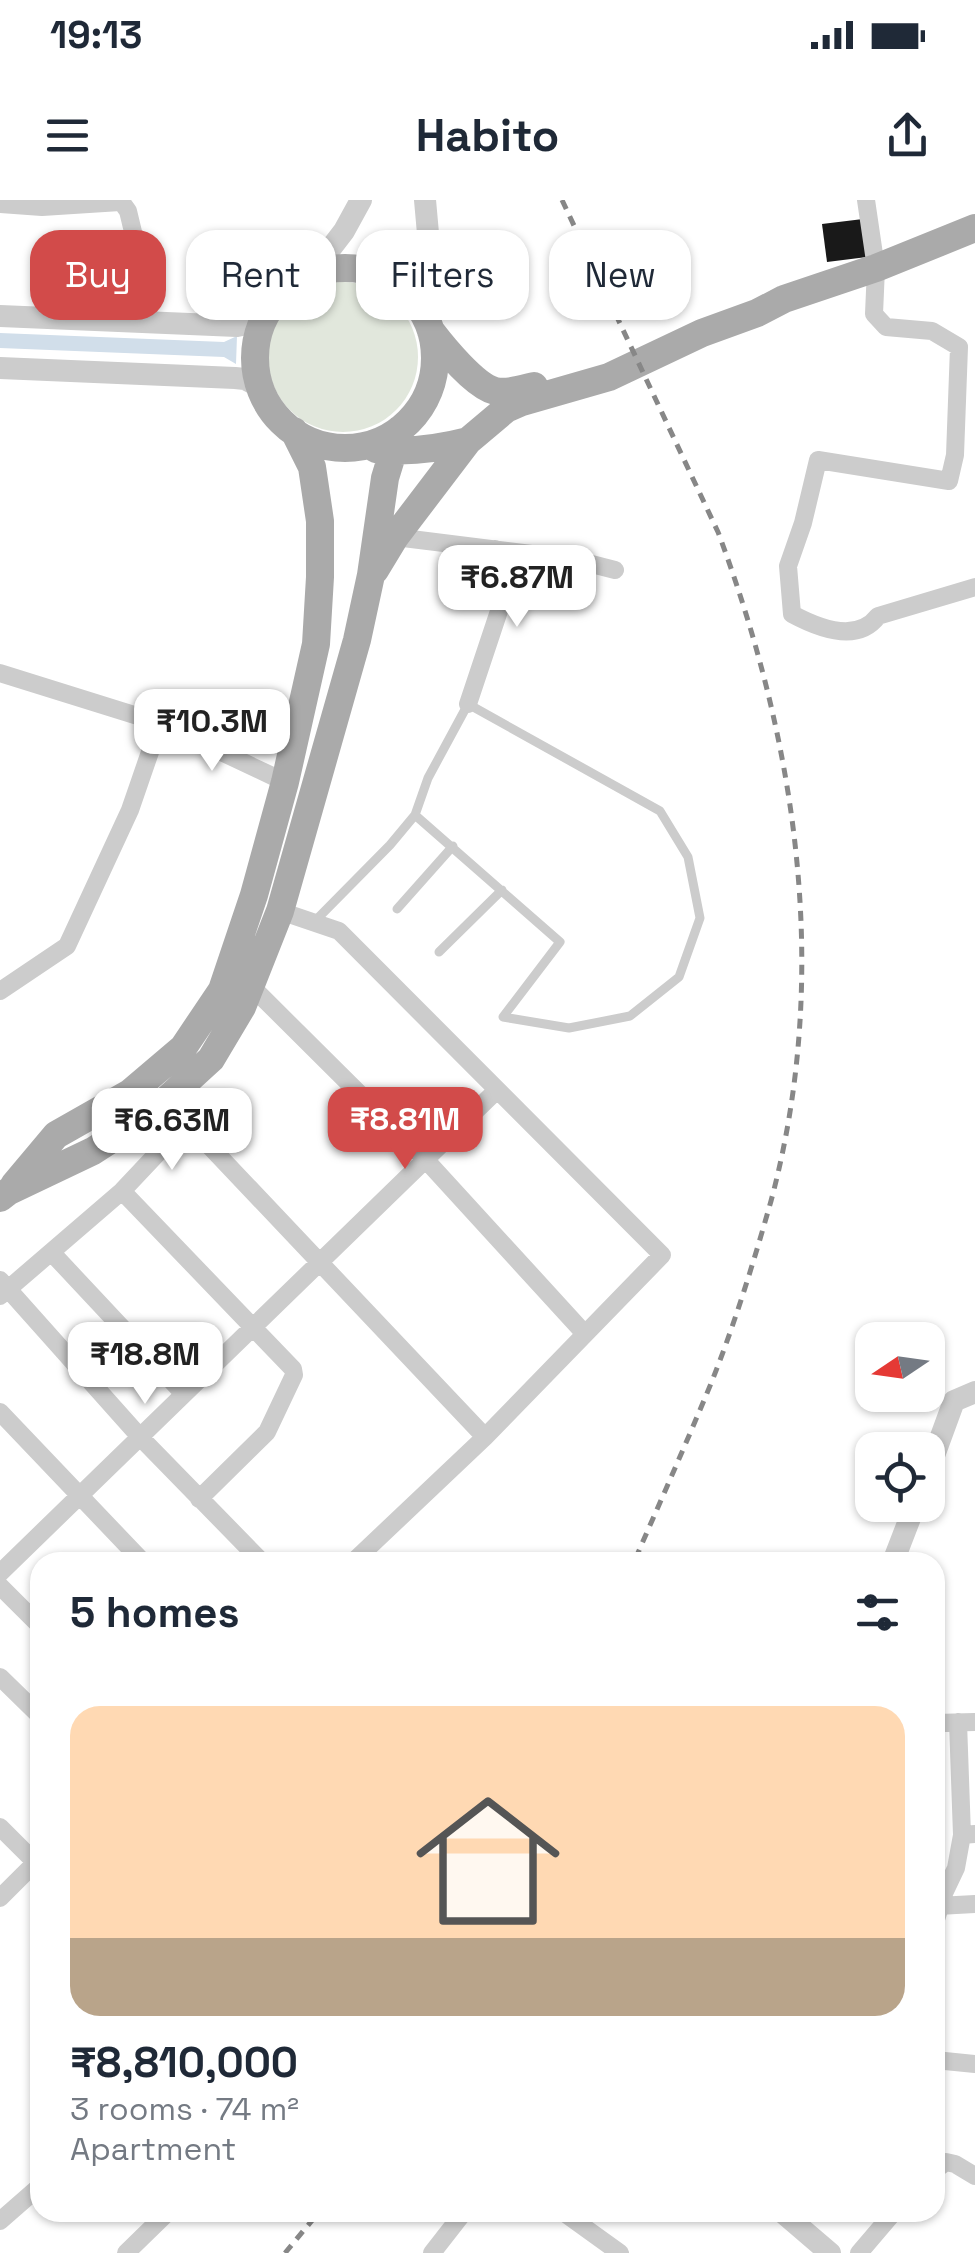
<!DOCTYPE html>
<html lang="en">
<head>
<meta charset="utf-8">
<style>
	body { margin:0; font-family:"Space Grotesk",sans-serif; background:#f2f2f3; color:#1f2937; height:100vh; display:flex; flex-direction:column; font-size:38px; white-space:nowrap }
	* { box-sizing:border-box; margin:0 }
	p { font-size:32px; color:#747a83 }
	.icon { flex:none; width:55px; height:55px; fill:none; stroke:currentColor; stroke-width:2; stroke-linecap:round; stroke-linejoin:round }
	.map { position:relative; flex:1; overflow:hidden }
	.sheet { position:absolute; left:30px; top:1352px; width:915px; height:670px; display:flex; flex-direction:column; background:#fff; border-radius:30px; box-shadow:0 2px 8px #0004 }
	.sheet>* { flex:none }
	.hud { position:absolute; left:30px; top:30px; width:915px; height:90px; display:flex; gap:20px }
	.needle { width:65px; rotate:257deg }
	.buttons { position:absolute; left:855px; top:1122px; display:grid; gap:20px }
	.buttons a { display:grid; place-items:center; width:90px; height:90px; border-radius:20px; background:#fff; box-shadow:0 2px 8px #0004; font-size:50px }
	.price { position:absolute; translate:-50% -85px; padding:0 22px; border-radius:20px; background:#fff; color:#222; font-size:32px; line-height:65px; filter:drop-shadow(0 2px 5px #0008) }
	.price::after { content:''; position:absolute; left:50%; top:60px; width:30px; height:22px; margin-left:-15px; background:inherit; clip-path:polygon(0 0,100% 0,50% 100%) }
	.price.active { background:#d24b4a; color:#fff }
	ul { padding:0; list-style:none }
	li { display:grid; align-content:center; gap:20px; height:530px; padding:0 40px }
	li+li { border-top:2px solid #e0e1e3 }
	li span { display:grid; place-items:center; height:310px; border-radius:30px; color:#555 }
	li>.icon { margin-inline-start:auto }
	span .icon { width:180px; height:180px; fill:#fffc; stroke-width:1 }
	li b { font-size:42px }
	h2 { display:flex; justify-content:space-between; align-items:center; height:120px; padding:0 40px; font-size:42px }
	.tag { padding:0 35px; border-radius:30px; background:#fff; box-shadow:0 2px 8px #0004; font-size:35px; line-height:90px }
	.tag.active { background:#d24b4a; color:#fff }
	.status { display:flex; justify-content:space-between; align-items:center; height:70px; padding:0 50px; background:#fff; direction:ltr }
	.status svg { height:28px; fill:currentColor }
	header { display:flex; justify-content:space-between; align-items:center; height:130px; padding:0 40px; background:#fff; font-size:45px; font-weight:600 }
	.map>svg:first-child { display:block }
	.green { fill:#e1e7dc }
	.water { fill:#d1deea }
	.building { fill:#191919 }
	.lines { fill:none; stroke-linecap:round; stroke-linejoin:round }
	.service { stroke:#ccc; stroke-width:9 }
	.minor { stroke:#ccc; stroke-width:18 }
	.tertiary { stroke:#ccc; stroke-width:22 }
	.primary { stroke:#aaa; stroke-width:28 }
	.rail { stroke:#878787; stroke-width:5; stroke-dasharray:10 8; stroke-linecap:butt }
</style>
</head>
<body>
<div class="status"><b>19:13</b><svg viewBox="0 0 49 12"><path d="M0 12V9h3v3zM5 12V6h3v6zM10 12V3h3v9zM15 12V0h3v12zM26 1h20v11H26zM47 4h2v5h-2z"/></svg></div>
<header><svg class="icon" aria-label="menu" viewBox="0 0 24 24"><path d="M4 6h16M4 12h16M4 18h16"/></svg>Habito<svg class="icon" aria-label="share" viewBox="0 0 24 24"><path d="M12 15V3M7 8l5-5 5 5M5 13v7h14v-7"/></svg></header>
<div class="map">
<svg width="975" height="2053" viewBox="0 0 975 2053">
	<rect width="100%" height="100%" fill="#fff"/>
	<path class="green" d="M268 157a75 75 0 1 1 150 0a75 75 0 1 1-150 0Z"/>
	<path class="water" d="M0 133 224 142 237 136 236 164 224 157 0 148Z"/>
	<path class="building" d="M863 19 867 57 827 62 822 24Z"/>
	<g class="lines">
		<path class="service" d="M397 709 453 646
			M314 722 390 645 415 615 428 578 468 504 660 611 688 657 700 718 679 777 630 816 569 828 503 817 560 742 415 615
			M439 752 502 690"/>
		<path class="minor" d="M120 0 128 11 134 36 130 121
			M866 0 876 68 874 114 886 127 932 131 959 147 955 255 949 281 818 260 803 323 788 366 792 414C818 428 857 444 878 416L975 387
			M0 4 42 7 120 2
			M395 337 572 359 615 370
			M0 473 160 523 130 610 67 746 0 791
			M468 504 501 405 495 349
			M160 523 285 582
			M280 711 339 731 662 1055 485 1237 353 1362
			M251 786 425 959 585 1134
			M166 900 485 1237
			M122 991 293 1169 294 1175 267 1232 199 1299
			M52 1053 184 1194
			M0 1080 140 1237 262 1362
			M0 1096 122 991 187 922
			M0 1212 143 1362
			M0 1373 497 890
			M0 1386 40 1426
			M0 1477 40 1516
			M958 1522 962 1635
			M935 1523 975 1522
			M0 1627 35 1662
			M975 1634 962 1635 956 1668 938 1706 975 1704
			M0 1698 40 1658
			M935 1860 975 1864
			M935 1970 946 1962 955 1964 975 1976
			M563 2012 620 2053
			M0 2021 40 1986
			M126 2053 168 2012
			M432 2053 464 2012
			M859 2053 894 2012"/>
		<path class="tertiary" d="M425 0 431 67 427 120
			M311 74 344 31 361 0
			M0 116 237 126 247 124 267 113
			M0 168 235 178 245 179 260 187
			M928 1272 954 1201 975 1192
			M893 1362 915 1305
			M935 1705 938 1706 935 1716
			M782 2012 830 2053"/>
		<path class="primary" d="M255 158a90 90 0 1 1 180 0a90 90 0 1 1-180 0Z
			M431 131C444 148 475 186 495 191 507 194 522 189 534 186
			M376 249C408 253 437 249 468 241
			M375 370 395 337 468 241 506 209 522 202 609 177 702 133 757 113 784 99 876 68 975 28
			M14 985 56 935 130 893 183 848 222 790 254 695 285 582 316 444 320 377V321L312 267 294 231
			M0 998 9 991 93 951 152 913 211 859 242 807 280 711 357 440 371 375 385 278 400 229"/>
		<path class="rail" d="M562 0 718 332C798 546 831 777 771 1001 754 1061 735 1123 712 1181 687 1242 660 1302 634 1362
			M285 2053 319 2012"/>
	</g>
</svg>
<div class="buttons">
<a><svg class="needle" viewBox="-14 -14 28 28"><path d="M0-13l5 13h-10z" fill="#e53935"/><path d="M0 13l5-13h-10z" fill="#747a83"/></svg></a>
<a><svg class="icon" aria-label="locate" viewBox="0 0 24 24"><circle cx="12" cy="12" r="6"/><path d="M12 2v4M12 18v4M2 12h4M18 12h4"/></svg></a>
</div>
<b class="price" style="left:517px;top:430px">₹6.87M</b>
<b class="price" style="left:212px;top:574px">₹10.3M</b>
<b class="price active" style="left:405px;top:972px">₹8.81M</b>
<b class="price" style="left:172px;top:973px">₹6.63M</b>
<b class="price" style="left:145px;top:1207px">₹18.8M</b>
<div class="hud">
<a class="tag active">Buy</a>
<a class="tag">Rent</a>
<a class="tag">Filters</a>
<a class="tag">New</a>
</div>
<section class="sheet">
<h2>5 homes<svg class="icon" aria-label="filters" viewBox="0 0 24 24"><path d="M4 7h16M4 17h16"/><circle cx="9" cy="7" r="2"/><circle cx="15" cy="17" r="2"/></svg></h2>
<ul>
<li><span style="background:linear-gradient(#ffd9b3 75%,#b9a48a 0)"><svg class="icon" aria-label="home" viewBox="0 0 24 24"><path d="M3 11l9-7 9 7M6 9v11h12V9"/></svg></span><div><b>₹8,810,000</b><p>3 rooms · 74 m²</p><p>Apartment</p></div></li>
</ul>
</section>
</div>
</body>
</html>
